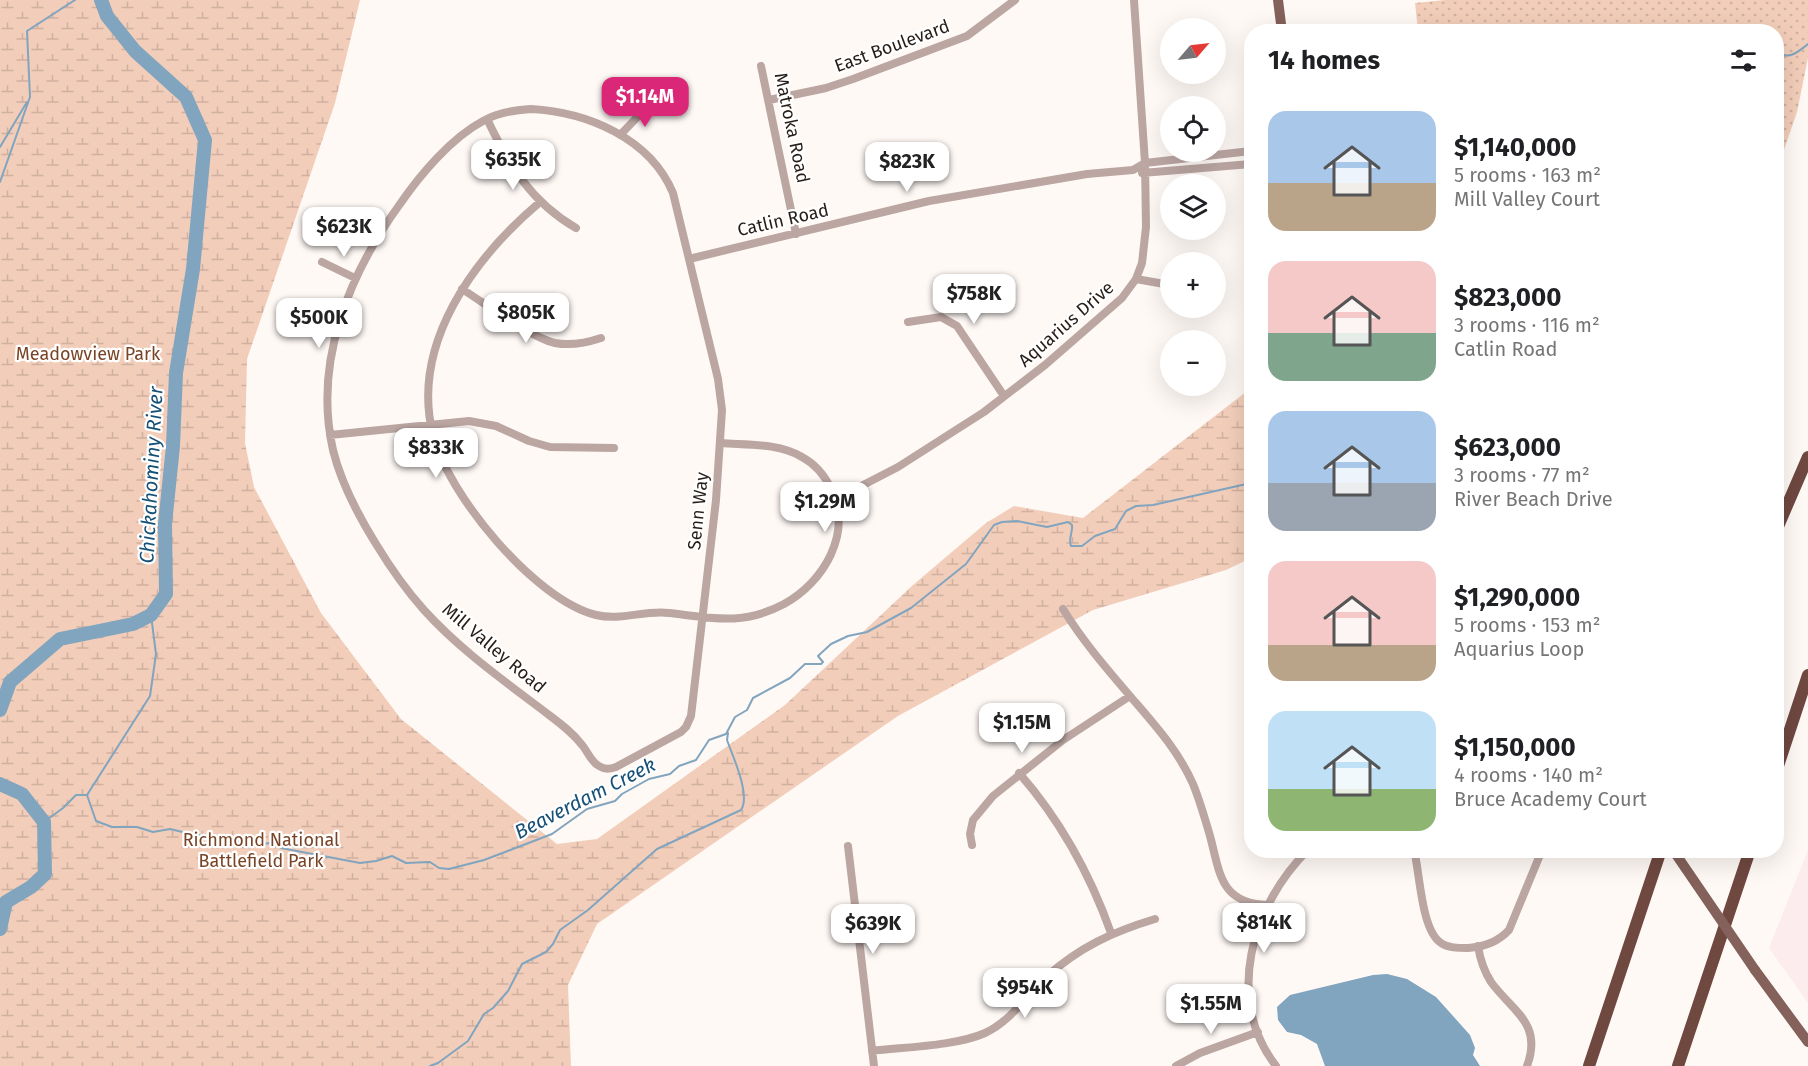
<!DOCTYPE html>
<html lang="en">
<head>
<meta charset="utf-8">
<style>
	body { margin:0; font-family:"Fira Sans",sans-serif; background:#f6f6f6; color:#202124; height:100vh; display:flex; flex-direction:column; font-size:22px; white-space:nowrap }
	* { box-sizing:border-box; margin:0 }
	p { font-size:20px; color:#757577 }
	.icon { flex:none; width:33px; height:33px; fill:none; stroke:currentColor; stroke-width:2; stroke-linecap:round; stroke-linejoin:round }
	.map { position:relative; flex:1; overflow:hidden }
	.side { position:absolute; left:1244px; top:24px; width:540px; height:834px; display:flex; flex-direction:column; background:#fff; border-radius:24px; box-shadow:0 6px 24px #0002 }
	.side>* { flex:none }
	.needle { width:39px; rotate:62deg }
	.fabs { position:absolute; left:1160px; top:18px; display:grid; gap:12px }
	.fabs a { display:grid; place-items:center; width:66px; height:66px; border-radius:50%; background:#fff; box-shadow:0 6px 24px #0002; font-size:30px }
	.price { position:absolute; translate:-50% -51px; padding:0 14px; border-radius:12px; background:#fff; color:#222; font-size:20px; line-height:39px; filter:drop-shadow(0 2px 3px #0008) }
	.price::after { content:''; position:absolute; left:50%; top:36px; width:18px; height:14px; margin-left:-9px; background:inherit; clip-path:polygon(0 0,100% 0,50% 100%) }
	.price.current { background:#db2777; color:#fff }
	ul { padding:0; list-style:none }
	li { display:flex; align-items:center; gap:18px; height:150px; padding:0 24px }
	li span { display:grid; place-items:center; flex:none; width:168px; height:120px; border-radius:18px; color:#555 }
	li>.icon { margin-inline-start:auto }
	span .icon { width:72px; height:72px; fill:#fffc; stroke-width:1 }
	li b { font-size:26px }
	h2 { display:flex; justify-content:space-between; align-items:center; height:72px; padding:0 24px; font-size:26px }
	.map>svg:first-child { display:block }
	.commercial { fill:#fcecee }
	.grass { fill:url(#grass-dots) }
	.wetland { fill:url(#wetland-marsh) }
	.water { fill:#81a4bf }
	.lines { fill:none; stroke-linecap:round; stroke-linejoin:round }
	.stream { stroke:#81a4bf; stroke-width:2 }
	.river { stroke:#81a4bf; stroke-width:14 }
	.minor { stroke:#bba6a2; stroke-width:8 }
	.major { stroke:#84615a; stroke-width:10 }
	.highway { stroke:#6f4840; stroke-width:12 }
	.major-bridge { stroke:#84615a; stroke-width:10 }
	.labels { text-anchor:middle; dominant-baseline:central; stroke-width:4.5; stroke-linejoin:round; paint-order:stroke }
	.street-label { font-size:18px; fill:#271d17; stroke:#fff }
	.park-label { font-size:18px; fill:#794425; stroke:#fff }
	.water-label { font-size:20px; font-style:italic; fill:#165076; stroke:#fff }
</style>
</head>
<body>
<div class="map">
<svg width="1808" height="1066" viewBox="0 0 1808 1066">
	<defs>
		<pattern id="grass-dots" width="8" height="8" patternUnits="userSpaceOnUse" patternTransform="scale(1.5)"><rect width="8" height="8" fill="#f2ceba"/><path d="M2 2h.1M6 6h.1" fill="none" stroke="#d0b09f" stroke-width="1.8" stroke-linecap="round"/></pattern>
		<pattern id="wetland-marsh" width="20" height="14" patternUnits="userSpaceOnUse" patternTransform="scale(1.5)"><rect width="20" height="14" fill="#f2ceba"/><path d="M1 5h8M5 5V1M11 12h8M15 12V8" fill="none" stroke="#d0b09f"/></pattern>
	</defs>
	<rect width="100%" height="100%" fill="#fff9f6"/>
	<path class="commercial" d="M1808 850V1003L1769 948Z"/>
	<path class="grass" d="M1445 0H1808V58L1797 112 1784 150 1776 156V32L1418 31 1415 3Z"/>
	<path class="wetland" d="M0 0H360L335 103 247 359 245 443 254 487 321 613 401 719 557 844 597 839 785 705 913 585 986 523 1014 506 1083 518 1251 388V558L1226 570 1093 610 898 716 597 924 568 985 571 1066H0Z"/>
	<path class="water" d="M1387 974 1407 979 1436 997 1470 1035 1475 1048 1473 1055 1480 1066H1325L1317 1044 1301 1035 1287 1032 1278 1020 1277 1007 1290 995 1373 975Z"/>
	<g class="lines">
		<path class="stream" d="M1776 52C1789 60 1797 53 1808 44
			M0 147 27 102
			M0 182 30 97 27 31 75 0
			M87 795 150 696 156 654 151 615
			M44 822 63 808 76 795H87L96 821 112 827H137L153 832 170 829 195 835 212 836 238 842 243 841 260 845 269 843 281 848 360 863 376 861 392 856 406 863 430 862 439 868 449 869 484 860 552 834 587 809 615 801 622 794 649 779 670 774 679 766 696 760 709 740 726 734 735 717 747 710 753 698 790 678 805 664H821L823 662 818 656 831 644 848 636 867 632 911 608 966 564 994 525 1002 522 1017 521 1047 527 1068 522 1072 525C1073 533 1068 538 1071 546H1082L1095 536 1115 529 1126 511 1136 506 1153 505 1251 483
			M430 1066 438 1063 468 1041 484 1014 493 1008 508 991 522 964 546 952 553 944 560 930 588 910 657 849 741 810C751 795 733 757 727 740L728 733"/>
		<path class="river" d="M0 710 10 682 60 639 133 624 151 615 166 594 165 524 173 446 176 373 193 269 205 140 186 97 135 51 107 16 101 0
			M0 784 22 794 44 822 45 874 31 887 6 902 0 929"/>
		<path class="minor" d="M761 66 796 234
			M769 100 826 88 853 79 967 36 1015 0
			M531 109C587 112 650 138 673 193L718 379 722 410 716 500 691 716 686 727 681 732 616 767C610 769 605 770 599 766 591 762 588 752 582 745 573 733 561 724 549 715 506 682 461 651 424 610 406 590 390 567 376 544 358 515 341 483 333 450 313 362 349 274 400 204 420 175 451 138 483 121 497 113 514 110 531 109Z
			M487 119C509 165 531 202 576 228
			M620 135 650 104
			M1142 173 1251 164
			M540 202C474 258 410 344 433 435 448 495 535 600 596 615 621 621 644 610 669 613 712 618 743 626 784 604 824 582 853 533 831 489 825 476 815 464 802 457 779 443 747 445 721 443
			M689 259 929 201 1087 174 1133 170 1145 163 1251 151
			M322 262 355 278
			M1136 279 1170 285
			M462 289C484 303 532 338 555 343 571 346 586 343 601 338
			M908 322 941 317 957 326 1004 396
			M330 435 469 421 496 426 529 441 550 447 614 448
			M836 499 898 467 984 412 1045 365 1122 298 1136 279 1142 263 1146 227 1145 163 1134 0
			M1063 609C1082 640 1106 668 1130 696 1154 724 1178 750 1193 784 1200 801 1205 819 1210 836 1220 873 1220 903 1267 905
			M1019 773C1061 821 1090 874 1111 933
			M972 845 970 834 973 820 993 796 1063 740 1130 696
			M848 846 874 1066
			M1414 850C1420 873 1421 930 1441 943 1448 948 1458 948 1468 948 1483 947 1498 942 1509 930L1542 850
			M1478 946C1480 959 1484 971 1491 982 1512 1011 1543 1023 1527 1066
			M872 1051C905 1047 956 1046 985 1033 1011 1021 1026 996 1046 977 1080 947 1112 932 1155 919
			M1176 1066 1200 1053 1258 1032
			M1276 1066C1224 999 1252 905 1308 850"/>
		<path class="major" d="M1278 0 1282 32
			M1755 970 1808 1042"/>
		<path class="highway" d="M1776 531 1808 457
			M1776 772 1808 675
			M1589 1066 1661 850
			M1678 1066 1750 850"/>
		<path class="major-bridge" d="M1673 850 1755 970"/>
	</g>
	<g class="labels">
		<g class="street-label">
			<text transform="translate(892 46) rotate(-20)">East Boulevard</text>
			<text transform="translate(792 128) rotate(78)">Matroka Road</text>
			<text transform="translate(783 220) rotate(-13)">Catlin Road</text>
			<text transform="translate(1066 324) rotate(-41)">Aquarius Drive</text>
			<text transform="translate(698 511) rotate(-84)">Senn Way</text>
			<text transform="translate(494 648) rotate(40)">Mill Valley Road</text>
		</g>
		<g class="park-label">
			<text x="88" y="354">Meadowview Park</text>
			<text x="261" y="840">Richmond National<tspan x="261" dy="21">Battlefield Park</tspan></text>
		</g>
		<g class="water-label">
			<text transform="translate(151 475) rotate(-87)">Chickahominy River</text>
			<text transform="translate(585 798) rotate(-27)">Beaverdam Creek</text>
		</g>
	</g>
</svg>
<div class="fabs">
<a><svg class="needle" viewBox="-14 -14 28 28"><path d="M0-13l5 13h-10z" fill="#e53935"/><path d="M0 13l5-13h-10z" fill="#757577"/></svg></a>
<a><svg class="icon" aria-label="locate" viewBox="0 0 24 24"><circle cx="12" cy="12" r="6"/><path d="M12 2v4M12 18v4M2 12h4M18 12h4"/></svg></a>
<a><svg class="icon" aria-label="layers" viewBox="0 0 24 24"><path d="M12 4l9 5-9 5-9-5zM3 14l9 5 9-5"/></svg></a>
<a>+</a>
<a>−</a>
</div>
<b class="price current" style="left:645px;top:128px">$1.14M</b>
<b class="price" style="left:513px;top:191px">$635K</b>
<b class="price" style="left:907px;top:193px">$823K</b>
<b class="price" style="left:344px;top:258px">$623K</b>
<b class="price" style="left:974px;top:325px">$758K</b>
<b class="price" style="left:526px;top:344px">$805K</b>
<b class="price" style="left:319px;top:349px">$500K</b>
<b class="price" style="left:436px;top:479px">$833K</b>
<b class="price" style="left:825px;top:533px">$1.29M</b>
<b class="price" style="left:1022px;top:754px">$1.15M</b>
<b class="price" style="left:1264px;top:954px">$814K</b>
<b class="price" style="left:873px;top:955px">$639K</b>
<b class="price" style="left:1025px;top:1019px">$954K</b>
<b class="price" style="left:1211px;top:1035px">$1.55M</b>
<section class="side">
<h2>14 homes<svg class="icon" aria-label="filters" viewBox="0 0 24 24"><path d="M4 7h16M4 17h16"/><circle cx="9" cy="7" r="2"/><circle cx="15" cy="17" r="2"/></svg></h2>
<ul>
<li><span style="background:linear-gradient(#a9c7e8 60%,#b9a48a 0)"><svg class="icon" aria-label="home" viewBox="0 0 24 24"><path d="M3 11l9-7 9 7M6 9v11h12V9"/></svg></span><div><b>$1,140,000</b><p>5 rooms · 163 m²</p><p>Mill Valley Court</p></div></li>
<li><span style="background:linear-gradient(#f6c9c9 60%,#7fa58c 0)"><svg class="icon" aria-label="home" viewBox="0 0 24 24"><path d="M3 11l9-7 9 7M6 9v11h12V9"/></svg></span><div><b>$823,000</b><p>3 rooms · 116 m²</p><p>Catlin Road</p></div></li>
<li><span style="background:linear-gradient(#a9c7e8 60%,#9aa5b1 0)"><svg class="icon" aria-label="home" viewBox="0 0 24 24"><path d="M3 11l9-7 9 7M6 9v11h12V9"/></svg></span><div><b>$623,000</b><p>3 rooms · 77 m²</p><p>River Beach Drive</p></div></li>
<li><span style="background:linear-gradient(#f6c9c9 70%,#b9a48a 0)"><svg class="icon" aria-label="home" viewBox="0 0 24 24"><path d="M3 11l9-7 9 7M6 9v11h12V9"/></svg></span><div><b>$1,290,000</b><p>5 rooms · 153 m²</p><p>Aquarius Loop</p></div></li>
<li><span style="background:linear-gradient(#bfe0f5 65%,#8fb573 0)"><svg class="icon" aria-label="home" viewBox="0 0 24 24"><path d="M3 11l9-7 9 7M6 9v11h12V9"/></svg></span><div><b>$1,150,000</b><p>4 rooms · 140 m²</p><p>Bruce Academy Court</p></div></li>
</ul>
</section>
</div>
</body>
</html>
